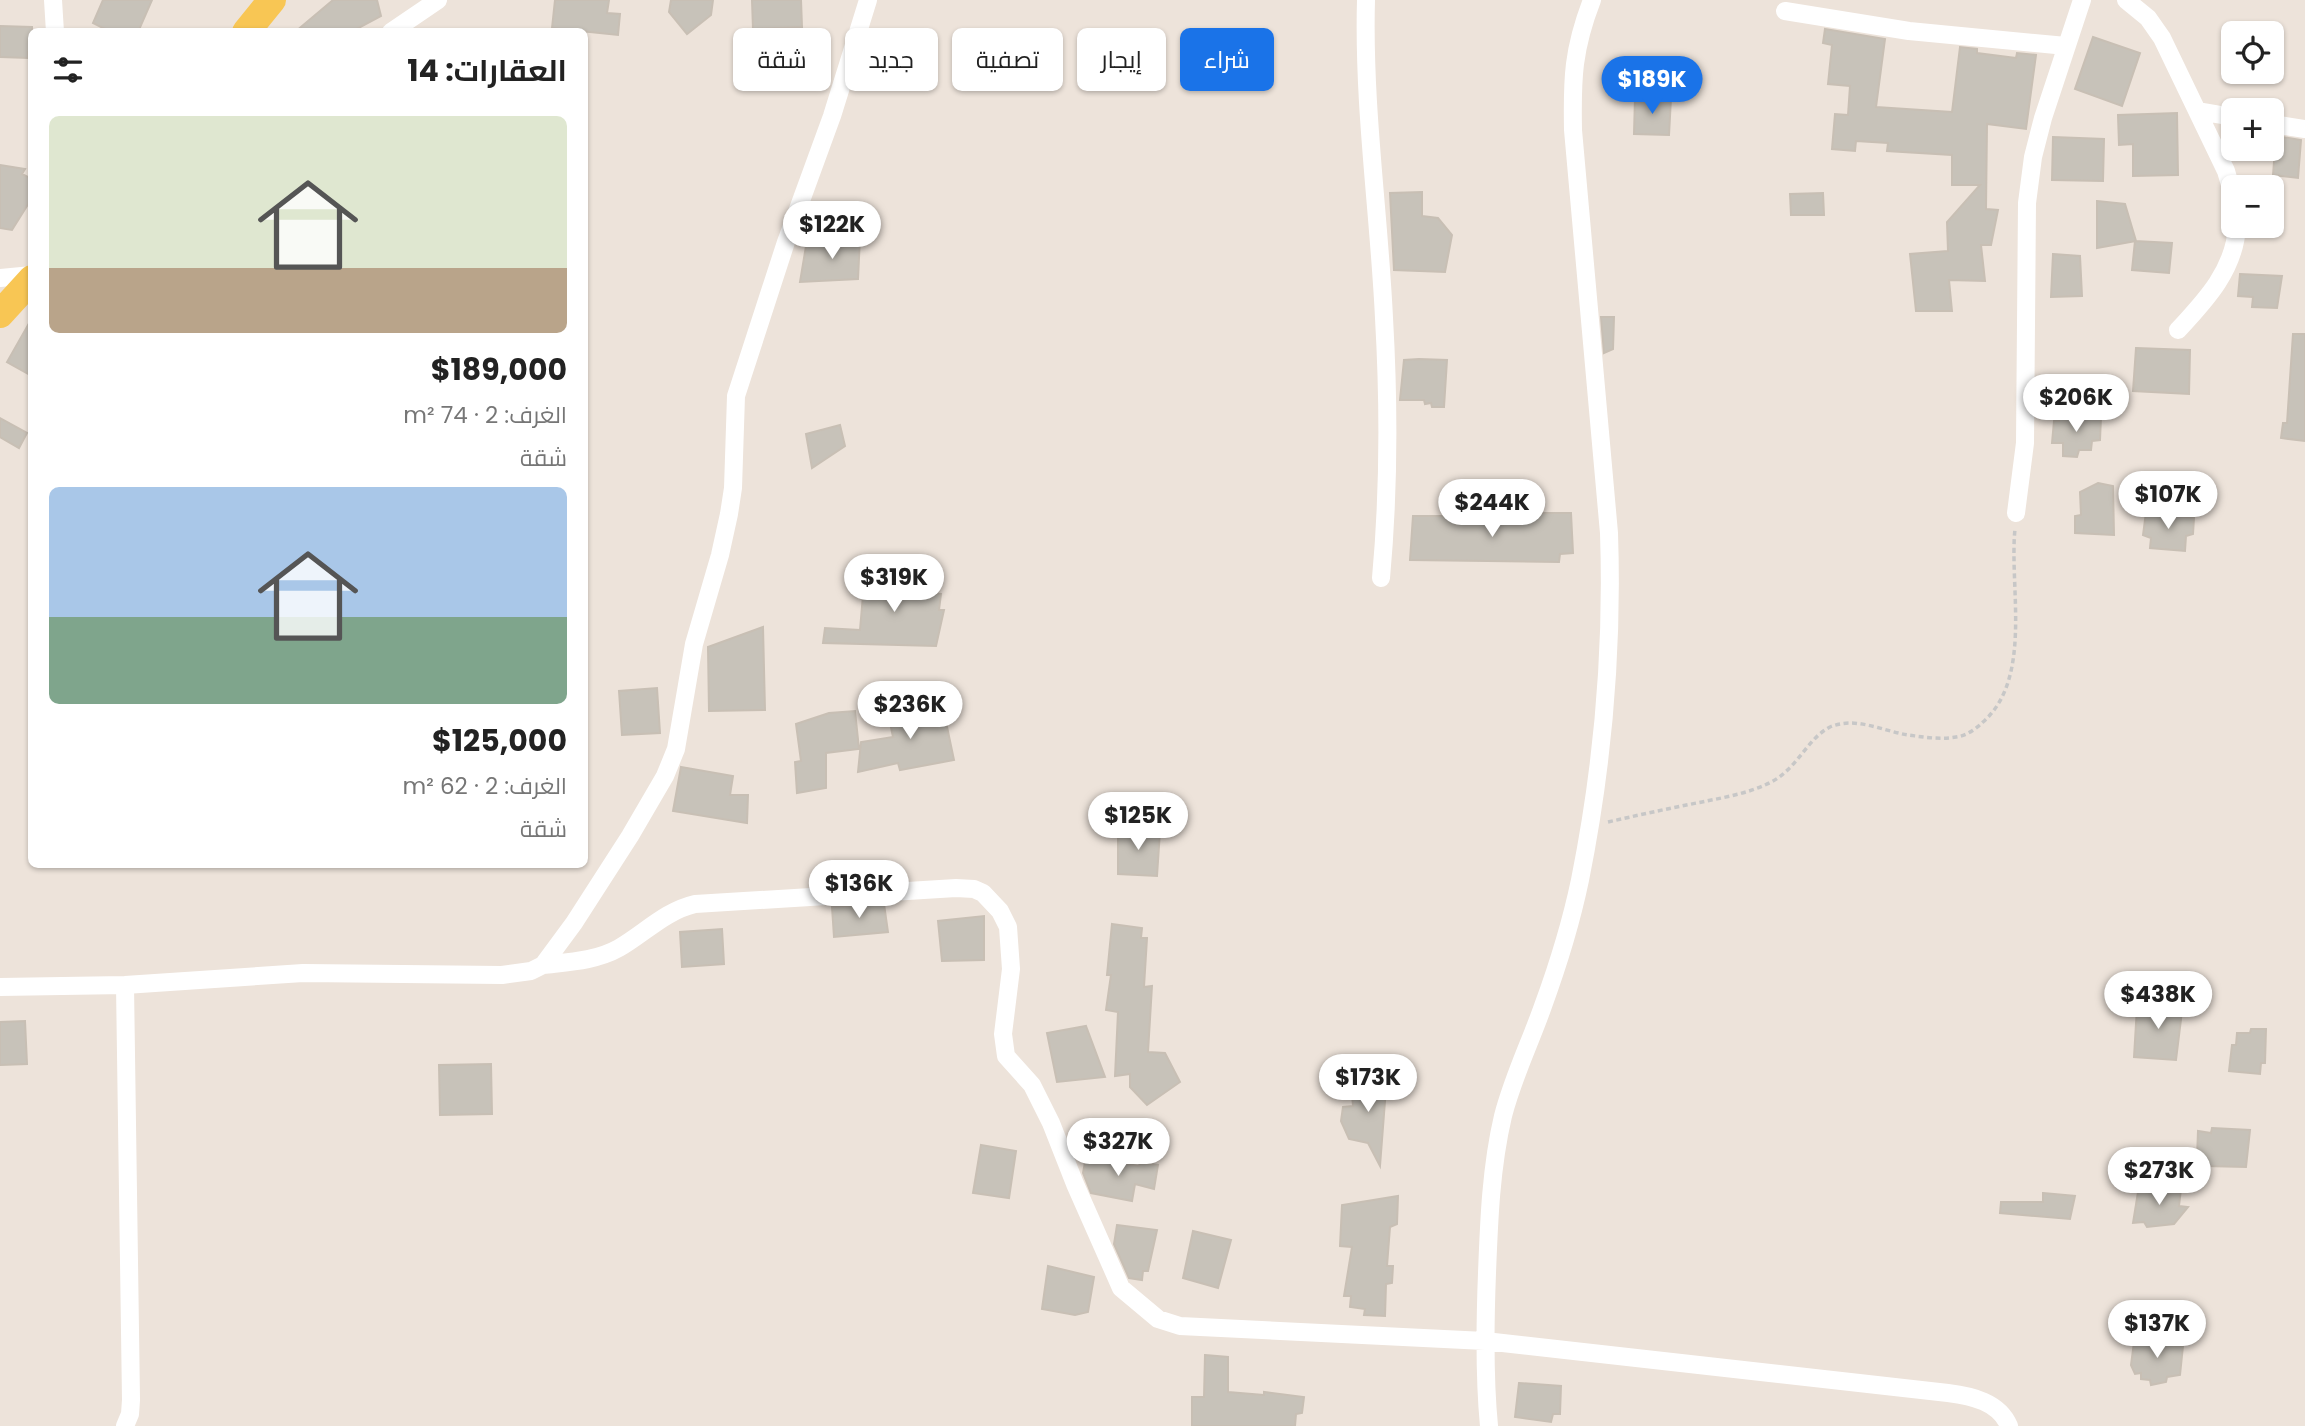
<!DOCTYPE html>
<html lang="ar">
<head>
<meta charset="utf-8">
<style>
	body { margin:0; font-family:Poppins,Cairo,sans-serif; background:#f6f6f6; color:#222; direction:rtl; height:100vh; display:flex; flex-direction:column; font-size:26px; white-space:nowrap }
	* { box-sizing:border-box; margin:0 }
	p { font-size:23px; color:#767676 }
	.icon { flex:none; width:38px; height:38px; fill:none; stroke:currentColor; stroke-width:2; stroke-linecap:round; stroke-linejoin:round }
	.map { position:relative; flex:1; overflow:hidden; direction:ltr }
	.panel { position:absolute; left:28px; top:28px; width:560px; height:840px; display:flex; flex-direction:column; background:#fff; border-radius:10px; box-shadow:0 2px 5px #0004; direction:rtl }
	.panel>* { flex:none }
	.guide { position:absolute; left:609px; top:28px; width:665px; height:63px; direction:rtl; display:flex; gap:14px }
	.controls { position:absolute; left:2221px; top:21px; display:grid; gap:14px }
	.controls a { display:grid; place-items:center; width:63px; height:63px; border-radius:10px; background:#fff; box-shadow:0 2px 5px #0004; font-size:35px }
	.price { position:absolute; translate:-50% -60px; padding:0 16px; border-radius:24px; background:#fff; color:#222; font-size:23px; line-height:46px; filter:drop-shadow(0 2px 4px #0008) }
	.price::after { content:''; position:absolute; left:50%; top:42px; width:21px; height:16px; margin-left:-10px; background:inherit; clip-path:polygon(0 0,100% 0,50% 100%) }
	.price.selected { background:#1a73e8; color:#fff }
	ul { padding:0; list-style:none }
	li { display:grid; align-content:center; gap:14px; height:371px; padding:0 21px }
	li span { display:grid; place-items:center; height:217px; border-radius:10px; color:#555 }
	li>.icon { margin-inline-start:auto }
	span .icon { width:126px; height:126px; fill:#fffc; stroke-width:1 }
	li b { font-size:30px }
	h2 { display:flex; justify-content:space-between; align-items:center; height:84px; padding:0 21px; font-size:30px }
	.chip { padding:0 24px; border-radius:10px; background:#fff; box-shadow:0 2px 5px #0004; font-size:24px; line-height:63px }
	.chip.selected { background:#1a73e8; color:#fff }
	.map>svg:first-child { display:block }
	.building { fill:#c7c2b9; stroke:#c8bfb4; stroke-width:2 }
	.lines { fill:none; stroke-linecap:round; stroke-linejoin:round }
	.path { stroke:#c7c7c7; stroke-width:3.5; stroke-dasharray:5 3.5; stroke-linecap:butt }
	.street { stroke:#fff; stroke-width:18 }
	.primary { stroke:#f8c654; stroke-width:28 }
</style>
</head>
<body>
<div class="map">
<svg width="2305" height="1426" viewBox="0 0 2305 1426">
	<rect width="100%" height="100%" fill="#ede3da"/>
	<path class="building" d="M103 0H152L138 32H111L93 23Z
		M333 0H377L381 16 351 32H295Z
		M555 0H609L607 13 620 14 618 35 552 28Z
		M671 0H713L711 15 687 34 669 12Z
		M752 0H801L802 27 753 29Z
		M0 26 32 27V52H28V58L0 57Z
		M1825 29 1885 39 1876 107 1952 112 1960 47 1977 49V53L2016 58 2017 53 2036 55 2026 129 1987 124 1986 209 1998 210 1991 245H1981L1985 281 1949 280 1952 311H1916L1910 254 1948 251 1947 222 1980 185H1952V155L1887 151 1888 143 1856 141 1855 151 1832 149 1835 114 1848 115 1850 86 1828 84 1832 45 1823 43Z
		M2093 37 2140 53 2122 106 2075 89Z
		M1635 97 1671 98 1669 135 1634 134Z
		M2177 113 2178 175 2133 176V144L2119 145 2118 115Z
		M2276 136 2301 140 2298 178 2273 175Z
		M2053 137 2104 139 2103 181 2052 180Z
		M0 165 25 169 22 174 32 179V198L12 230 0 228Z
		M1422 192V216L1438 218 1452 235 1445 272 1394 270 1390 193Z
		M1823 193 1824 215H1791L1790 194Z
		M2097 201 2125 204 2136 241 2097 248Z
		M860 237 858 279 800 282 806 246Z
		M2135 241 2172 243 2169 273 2132 270Z
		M2053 254 2080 256 2082 296 2051 297Z
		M2240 274 2282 276 2277 308 2252 307 2253 297 2238 296Z
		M1601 317H1614L1613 349 1604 353Z
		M32 318V376L7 362Z
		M2293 334H2305V441L2281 438 2283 423H2287Z
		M2136 348 2190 350 2189 394 2133 391Z
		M1419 359 1447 360 1444 407H1432L1431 403 1425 404 1424 400H1400L1404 360Z
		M2060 416 2101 417 2100 440 2092 441 2091 450H2079L2077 457 2063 456V443H2052L2054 421H2059Z
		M0 418 27 433 19 448 0 437Z
		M840 425 845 446 812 468 806 434Z
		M2098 483 2113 486 2114 535 2075 533V516L2081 515 2080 492Z
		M2146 512 2194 518 2193 534 2186 536 2185 551 2150 548 2151 538 2143 535Z
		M1529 513H1571L1573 553 1560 554 1559 562 1410 560 1413 516H1456V524L1529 523Z
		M865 572 913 573V580H921L922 593 941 594 939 610H944L936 646 823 643 825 628 860 630Z
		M763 627 765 710 709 711 708 647Z
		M657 688 660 733 622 735 619 691Z
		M942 703 954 760 900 770 898 763 858 772 861 742 893 737 888 713Z
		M855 711 859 749 826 753V788L797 793 795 762 801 761 796 724 829 713Z
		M681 767 733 776 730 795H748L747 823 673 811Z
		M1118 830 1160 831 1157 876 1118 874Z
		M884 904 888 932 834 937 832 907Z
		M984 916V960L942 961 938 921Z
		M1112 924 1142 928 1141 938H1147L1144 987 1152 986 1148 1052 1165 1053 1180 1082 1147 1105 1130 1087V1074L1115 1076 1118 1012 1106 1010 1111 975H1107Z
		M722 929 724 964 682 967 680 932Z
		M2163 999 2183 1003 2176 1060 2134 1057 2137 1007 2162 1005Z
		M25 1021 27 1064 0 1065V1022Z
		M1086 1026 1105 1077 1057 1082 1047 1033Z
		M2251 1029H2266L2265 1063H2261L2260 1074 2229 1071 2232 1045H2236L2237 1033H2250Z
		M1380 1061 1388 1062 1380 1166 1368 1143 1349 1139 1341 1121 1343 1107 1353 1106 1352 1095 1371 1094Z
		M491 1064 492 1114 440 1115 439 1065Z
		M2212 1128 2250 1130 2246 1167 2206 1166 2207 1161 2197 1158 2198 1131 2211 1133Z
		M981 1145 1016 1151 1009 1198 973 1193Z
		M1086 1157 1139 1166 1140 1163 1158 1165 1154 1189 1135 1184 1132 1201 1091 1193 1083 1173Z
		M2151 1187 2181 1189 2179 1206 2188 1207 2174 1224 2147 1227 2144 1222 2133 1223 2138 1192H2150Z
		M2043 1193 2075 1196 2070 1219 2000 1213 2001 1202H2043Z
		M1398 1196 1397 1224 1390 1227 1387 1266H1393L1392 1283 1386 1284 1385 1316 1364 1315 1365 1309 1350 1307 1351 1296H1344L1352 1247 1340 1246 1342 1205Z
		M1117 1225 1157 1230 1148 1271H1143L1142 1280 1129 1278 1114 1244Z
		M1193 1231 1231 1240 1218 1288 1183 1278Z
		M1048 1266 1094 1277 1088 1312 1075 1315 1042 1309Z
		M2144 1338 2171 1339 2170 1345 2183 1346 2180 1375 2167 1377 2166 1382 2151 1385 2150 1380 2141 1379V1373L2135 1374 2131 1365 2134 1342H2145Z
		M1205 1355 1228 1357V1392L1264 1395V1392L1304 1397 1302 1413 1296 1414 1295 1426H1192V1397H1204Z
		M1519 1383 1561 1386 1560 1414H1553L1551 1422 1515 1417Z"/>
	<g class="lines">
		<path class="path" d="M1608 822C1639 815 1670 808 1702 802 1726 797 1751 793 1773 781 1798 767 1808 738 1830 727 1855 716 1883 731 1908 735 1924 737 1940 740 1956 737 1966 736 1976 729 1983 722 2033 678 2009 587 2015 529"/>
		<path class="street" d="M53 0 55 32
			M1366 0C1363 106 1379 212 1384 318 1389 405 1389 491 1381 578
			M2126 0 2148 18 2162 38 2226 171 2233 195
			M1785 11 1909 31 2066 46
			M391 32 438 0
			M2198 111 2233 117
			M2272 124 2305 129
			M0 278 32 275
			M2178 330C2206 300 2235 269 2237 226
			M2016 513 2025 443 2027 203 2033 157 2043 118 2082 0
			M543 965C568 962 596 961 619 948 645 933 665 911 695 904L956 888 974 889 983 893 1000 911 1008 927 1011 969 1003 1034 1006 1056 1032 1085 1051 1123 1075 1184 1121 1288 1158 1319 1180 1326 1485 1341 1948 1393C1972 1396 1999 1402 2009 1426
			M0 987 125 985 303 973 502 975 531 971 543 965 574 923 630 836 665 776 676 749 694 644 720 555 729 514 733 488 736 396 786 242 832 116 868 0
			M125 1426 130 1414 131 1400 125 985
			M1489 1426C1484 1375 1485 1324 1487 1273 1489 1220 1491 1167 1503 1116 1513 1077 1530 1043 1543 1006 1558 965 1571 923 1580 880 1603 765 1613 650 1609 533L1573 130C1572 78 1573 49 1592 0"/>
		<path class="primary" d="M246 32 272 0
			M0 314 32 279"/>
	</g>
</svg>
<div class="controls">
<a><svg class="icon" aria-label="locate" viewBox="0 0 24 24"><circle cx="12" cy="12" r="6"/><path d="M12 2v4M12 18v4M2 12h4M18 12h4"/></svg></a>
<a>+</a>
<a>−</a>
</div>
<b class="price selected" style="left:1652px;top:116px">$189K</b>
<b class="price" style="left:832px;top:261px">$122K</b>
<b class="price" style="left:2076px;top:434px">$206K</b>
<b class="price" style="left:2168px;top:531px">$107K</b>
<b class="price" style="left:1492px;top:539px">$244K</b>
<b class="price" style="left:894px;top:614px">$319K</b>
<b class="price" style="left:910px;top:741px">$236K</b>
<b class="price" style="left:1138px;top:852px">$125K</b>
<b class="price" style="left:859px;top:920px">$136K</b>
<b class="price" style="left:2158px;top:1031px">$438K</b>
<b class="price" style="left:1368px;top:1114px">$173K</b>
<b class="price" style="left:1118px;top:1178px">$327K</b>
<b class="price" style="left:2159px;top:1207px">$273K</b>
<b class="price" style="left:2157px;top:1360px">$137K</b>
<div class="guide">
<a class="chip selected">شراء</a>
<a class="chip">إيجار</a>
<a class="chip">تصفية</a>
<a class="chip">جديد</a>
<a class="chip">شقة</a>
</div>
<section class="panel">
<h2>العقارات: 14<svg class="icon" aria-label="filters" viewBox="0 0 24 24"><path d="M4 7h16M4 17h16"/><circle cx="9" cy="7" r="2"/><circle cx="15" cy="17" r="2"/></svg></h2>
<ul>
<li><span style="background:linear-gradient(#dfe7d0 70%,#b9a48a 0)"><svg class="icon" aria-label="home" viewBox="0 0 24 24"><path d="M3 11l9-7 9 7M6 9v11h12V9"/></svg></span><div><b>$189,000</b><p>الغرف: 2 · 74 m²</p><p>شقة</p></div></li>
<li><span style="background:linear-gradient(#a9c7e8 60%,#7fa58c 0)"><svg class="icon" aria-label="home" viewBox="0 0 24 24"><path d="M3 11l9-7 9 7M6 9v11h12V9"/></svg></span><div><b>$125,000</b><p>الغرف: 2 · 62 m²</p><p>شقة</p></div></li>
</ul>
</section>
</div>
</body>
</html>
